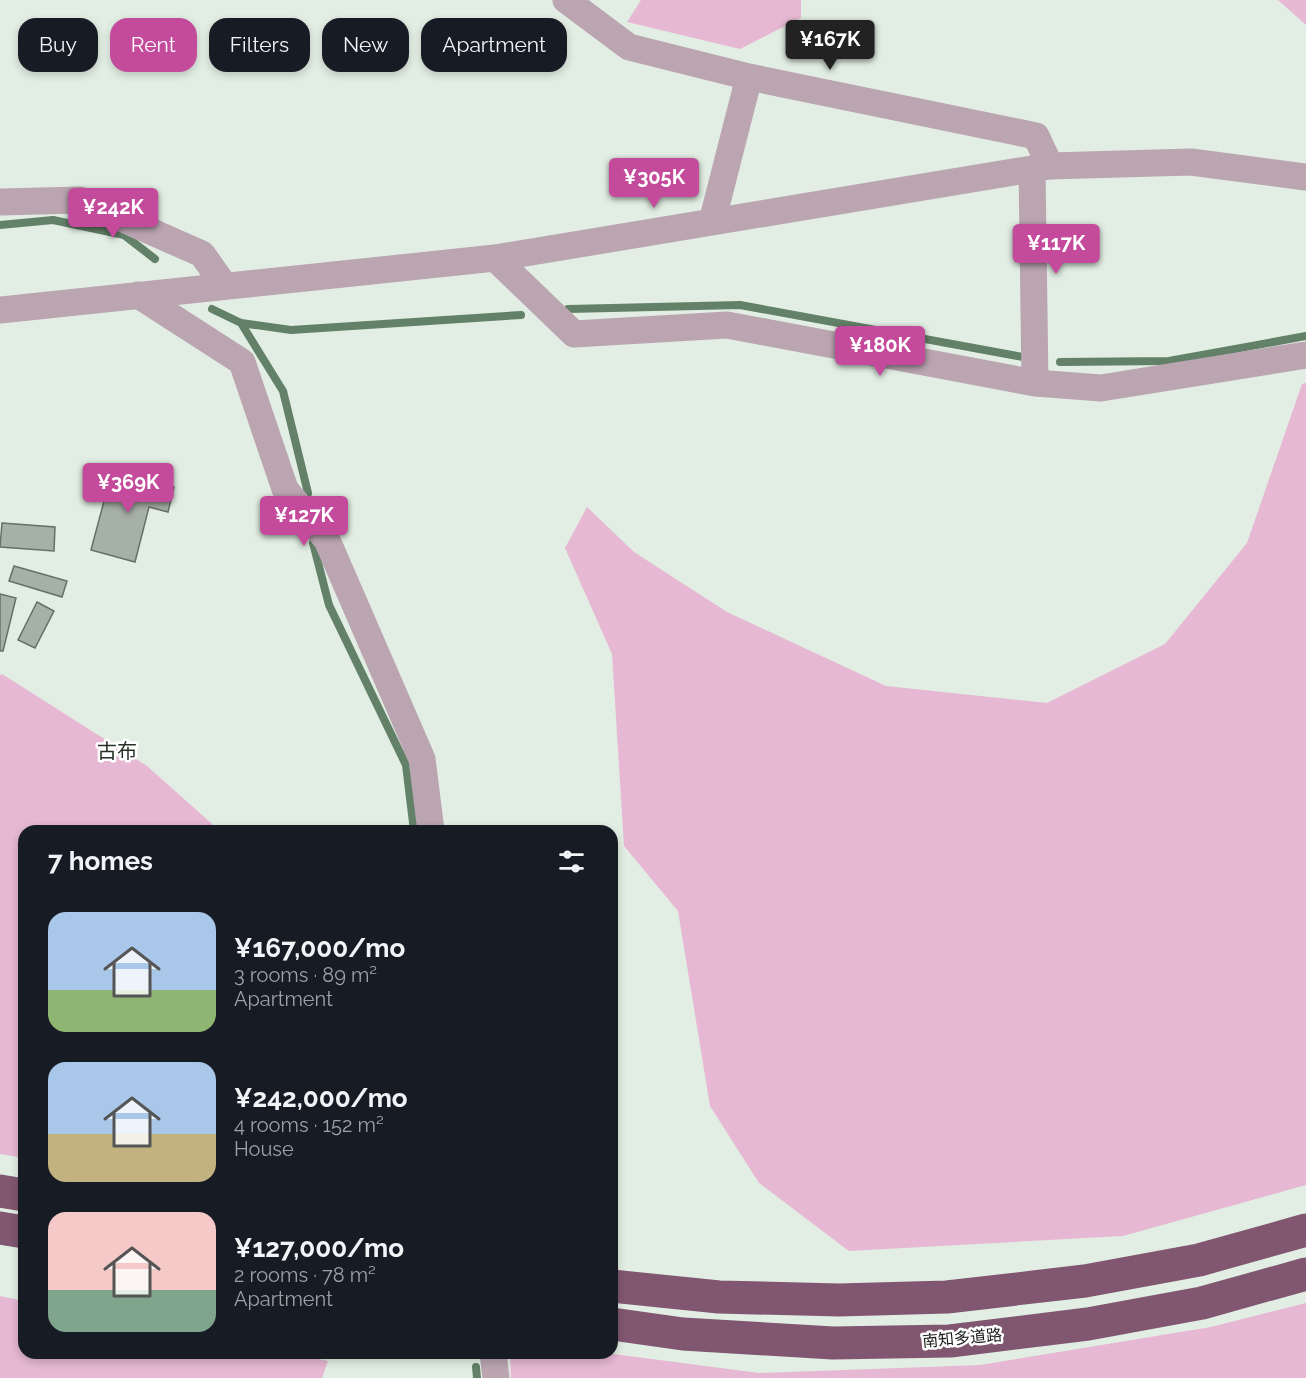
<!DOCTYPE html>
<html lang="en">
<head>
<meta charset="utf-8">
<style>
	body { margin:0; font-family:Raleway,"Noto Sans JP",sans-serif; background:#20242c; color:#f1f3f6; height:100vh; display:flex; flex-direction:column; font-size:22px; white-space:nowrap }
	* { box-sizing:border-box; margin:0 }
	p { font-size:20px; color:#9ea1a6 }
	.icon { flex:none; width:33px; height:33px; fill:none; stroke:currentColor; stroke-width:2; stroke-linecap:round; stroke-linejoin:round }
	.map { position:relative; flex:1; overflow:hidden }
	.panel { position:absolute; left:18px; top:825px; width:600px; height:534px; display:flex; flex-direction:column; background:#171b24; border-radius:18px; box-shadow:0 3px 9px #0003 }
	.panel>* { flex:none }
	.top-card { position:absolute; left:18px; top:18px; width:600px; height:54px; display:flex; gap:12px }
	.price { position:absolute; translate:-50% -51px; padding:0 14px; border-radius:6px; background:#c44a9c; color:#fff; font-size:20px; line-height:39px; filter:drop-shadow(0 2px 3px #0008) }
	.price::after { content:''; position:absolute; left:50%; top:36px; width:18px; height:14px; margin-left:-9px; background:inherit; clip-path:polygon(0 0,100% 0,50% 100%) }
	.price.current { background:#222; color:#fff }
	ul { padding:0; list-style:none }
	li { display:flex; align-items:center; gap:18px; height:150px; padding:0 30px }
	li span { display:grid; place-items:center; flex:none; width:168px; height:120px; border-radius:18px; color:#555 }
	li>.icon { margin-inline-start:auto }
	span .icon { width:72px; height:72px; fill:#fffc; stroke-width:1 }
	li b { font-size:26px }
	h2 { display:flex; justify-content:space-between; align-items:center; height:72px; padding:0 30px; font-size:26px }
	.tag { padding:0 21px; border-radius:18px; background:#171b24; box-shadow:0 3px 9px #0003; font-size:21px; line-height:54px }
	.tag.current { background:#c44a9c; color:#fff }
	.map>svg:first-child { display:block }
	.green { fill:#e6b8d3 }
	.lines { fill:none; stroke-linecap:round; stroke-linejoin:round }
	.stream { stroke:#638168; stroke-width:8 }
	.building { fill:#a5b0a6; stroke:#657067; stroke-width:1.5 }
	.street { stroke:#baa5b1; stroke-width:27 }
	.highway { stroke:#805670; stroke-width:33 }
	.labels { text-anchor:middle; dominant-baseline:central; stroke-width:5; stroke-linejoin:round; paint-order:stroke }
	.street-label { font-size:16px; fill:#1b1f1c; stroke:#fff }
	.quarter-label { font-size:20px; fill:#263028; stroke:#fff }
</style>
</head>
<body>
<div class="map">
<svg width="1306" height="1378" viewBox="0 0 1306 1378">
	<rect width="100%" height="100%" fill="#e2eee3"/>
	<path class="green" d="M641 0H801V18L740 49 627 22Z
		M1278 0H1306V25Z
		M1306 383V1185L1123 1236 849 1251 759 1183 710 1106 678 911 624 846 612 654 565 548 587 507 634 552 727 612 886 686 1047 703 1165 644 1247 543 1302 384Z
		M2 674 147 766 220 831H24V1158L0 1154V675Z
		M0 1296 24 1301V1353H288L328 1361 322 1378H0Z
		M1306 1303V1378H511L510 1353H606L759 1373 980 1365 1211 1327Z"/>
	<g class="lines">
		<path class="stream" d="M0 225 53 220 124 235 155 259
			M212 309 241 323 291 330 521 315
			M568 309 740 305 1023 357
			M241 323 283 391 308 493
			M1060 362 1169 361 1306 336
			M313 543 329 605 406 765 414 831
			M476 1367 477 1378"/>
	</g>
	<path class="building" d="M112 471 174 487 168 512 149 507 135 562 91 550Z
		M2 523 55 527 54 551 0 547Z
		M14 566 67 581 62 597 9 581Z
		M0 594 16 598 3 651H0Z
		M37 602 54 611 35 648 18 640Z"/>
	<g class="lines">
		<path class="street" d="M566 0 629 47 749 77 1036 136 1050 166
			M1032 169 1035 383
			M0 202 80 200 202 254 224 285
			M712 222 749 77
			M495 258 574 334 727 325 1035 383 1101 388 1306 355
			M138 295 242 362 285 489 327 540 422 759 431 831
			M0 310 495 258 1050 166 1191 162 1306 177
			M493 1353 496 1378"/>
		<path class="highway" d="M0 1191 24 1195
			M0 1228 24 1232
			M612 1286 719 1297 839 1300 947 1297 1085 1281 1199 1260 1306 1230
			M612 1324 683 1334 833 1343 950 1341 1088 1324 1202 1303 1306 1274"/>
	</g>
	<g class="labels">
		<g class="street-label">
			<text transform="translate(962 1338) rotate(-5)">南知多道路</text>
		</g>
		<g class="quarter-label">
			<text x="117" y="751">古布</text>
		</g>
	</g>
</svg>
<b class="price current" style="left:830px;top:71px">¥167K</b>
<b class="price" style="left:654px;top:209px">¥305K</b>
<b class="price" style="left:113px;top:239px">¥242K</b>
<b class="price" style="left:1056px;top:275px">¥117K</b>
<b class="price" style="left:880px;top:377px">¥180K</b>
<b class="price" style="left:128px;top:514px">¥369K</b>
<b class="price" style="left:304px;top:547px">¥127K</b>
<div class="top-card">
<a class="tag">Buy</a>
<a class="tag current">Rent</a>
<a class="tag">Filters</a>
<a class="tag">New</a>
<a class="tag">Apartment</a>
</div>
<section class="panel">
<h2>7 homes<svg class="icon" aria-label="filters" viewBox="0 0 24 24"><path d="M4 7h16M4 17h16"/><circle cx="9" cy="7" r="2"/><circle cx="15" cy="17" r="2"/></svg></h2>
<ul>
<li><span style="background:linear-gradient(#a9c7e8 65%,#8fb573 0)"><svg class="icon" aria-label="home" viewBox="0 0 24 24"><path d="M3 11l9-7 9 7M6 9v11h12V9"/></svg></span><div><b>¥167,000/mo</b><p>3 rooms · 89 m²</p><p>Apartment</p></div></li>
<li><span style="background:linear-gradient(#a9c7e8 60%,#c2b280 0)"><svg class="icon" aria-label="home" viewBox="0 0 24 24"><path d="M3 11l9-7 9 7M6 9v11h12V9"/></svg></span><div><b>¥242,000/mo</b><p>4 rooms · 152 m²</p><p>House</p></div></li>
<li><span style="background:linear-gradient(#f6c9c9 65%,#7fa58c 0)"><svg class="icon" aria-label="home" viewBox="0 0 24 24"><path d="M3 11l9-7 9 7M6 9v11h12V9"/></svg></span><div><b>¥127,000/mo</b><p>2 rooms · 78 m²</p><p>Apartment</p></div></li>
</ul>
</section>
</div>
</body>
</html>
